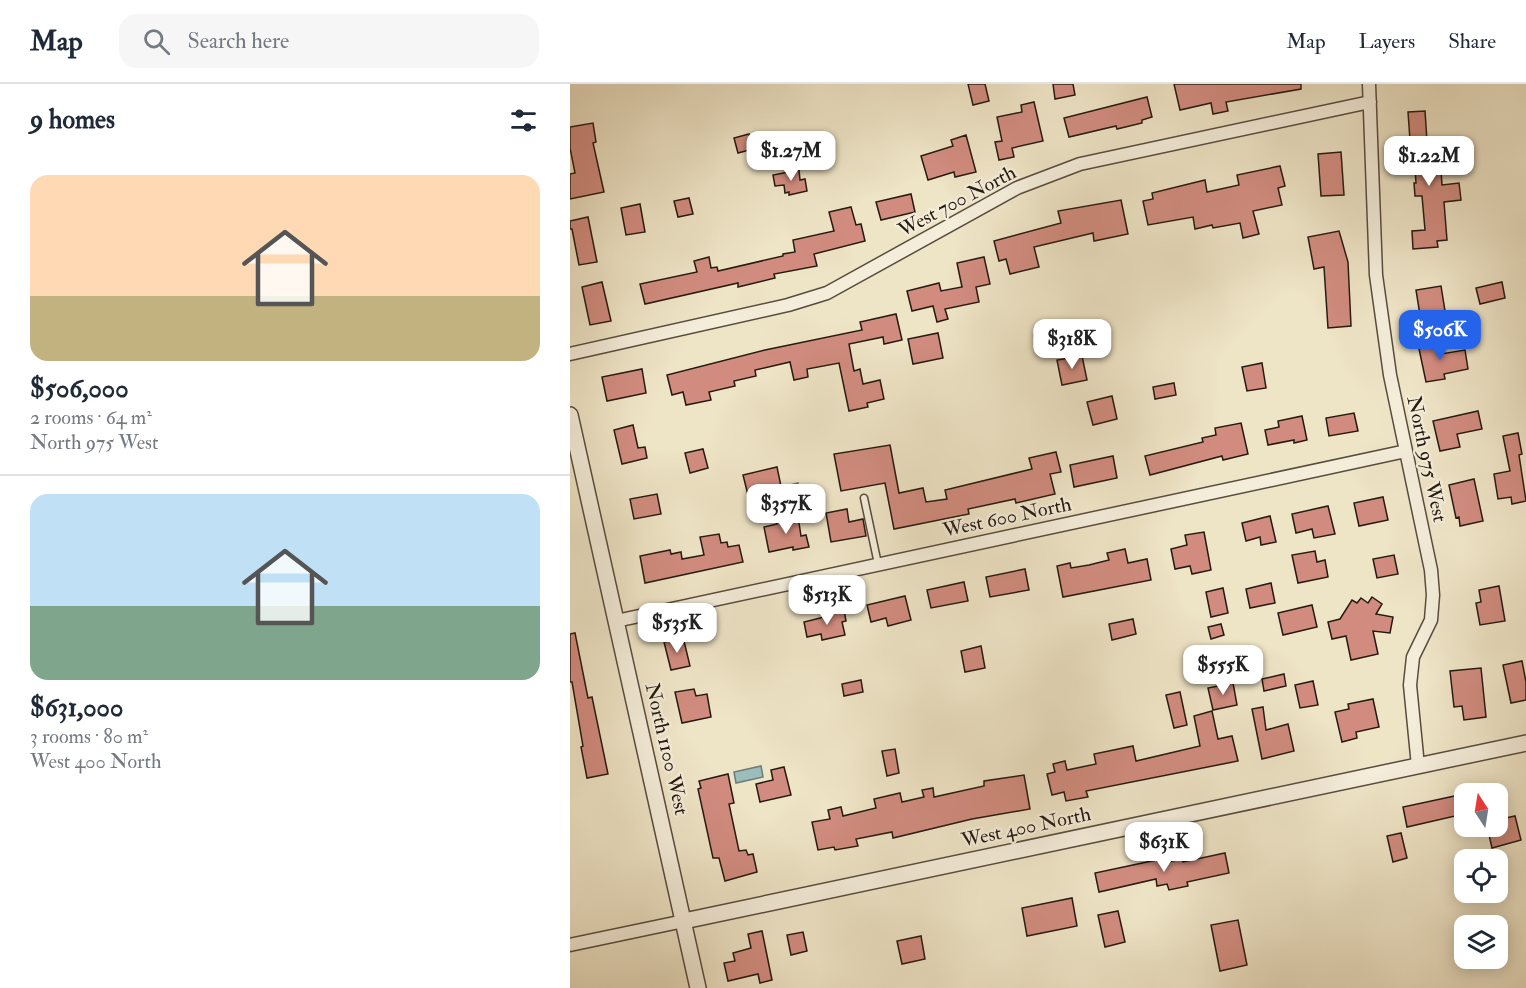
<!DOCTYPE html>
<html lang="en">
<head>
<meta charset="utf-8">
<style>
	body { margin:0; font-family:"IM FELL Double Pica",serif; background:#f6f6f7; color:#1f2937; height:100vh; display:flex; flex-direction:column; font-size:22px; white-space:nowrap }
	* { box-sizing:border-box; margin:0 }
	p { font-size:20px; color:#747a83 }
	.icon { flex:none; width:33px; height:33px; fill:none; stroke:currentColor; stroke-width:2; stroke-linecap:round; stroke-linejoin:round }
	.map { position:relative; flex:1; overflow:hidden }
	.details { display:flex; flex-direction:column; background:#fff; width:570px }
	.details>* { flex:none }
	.needle { width:39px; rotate:348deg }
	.controls { position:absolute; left:884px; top:699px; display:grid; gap:12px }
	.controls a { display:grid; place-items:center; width:54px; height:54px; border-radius:12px; background:#fff; box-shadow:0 3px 15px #0003; font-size:30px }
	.price { position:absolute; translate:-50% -51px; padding:0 14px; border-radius:12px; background:#fff; color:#222; font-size:20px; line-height:39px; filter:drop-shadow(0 2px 3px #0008) }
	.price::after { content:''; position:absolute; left:50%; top:36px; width:18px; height:14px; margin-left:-9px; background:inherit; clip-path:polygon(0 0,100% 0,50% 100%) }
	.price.active { background:#2563eb; color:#fff }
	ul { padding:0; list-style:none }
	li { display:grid; align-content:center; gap:12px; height:318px; padding:0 30px }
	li+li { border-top:2px solid #e0e1e3 }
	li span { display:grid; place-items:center; height:186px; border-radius:18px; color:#555 }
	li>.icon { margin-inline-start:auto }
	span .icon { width:108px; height:108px; fill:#fffc; stroke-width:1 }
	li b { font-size:26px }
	h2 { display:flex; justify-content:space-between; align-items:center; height:72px; padding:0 30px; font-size:26px }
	header { display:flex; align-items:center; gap:36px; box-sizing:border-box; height:84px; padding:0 30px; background:#fff; border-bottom:2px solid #e0e1e3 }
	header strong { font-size:28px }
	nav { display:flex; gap:33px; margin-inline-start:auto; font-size:21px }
	.search { width:420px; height:54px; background:#f6f6f7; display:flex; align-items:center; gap:15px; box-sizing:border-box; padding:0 21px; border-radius:18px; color:#747a83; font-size:22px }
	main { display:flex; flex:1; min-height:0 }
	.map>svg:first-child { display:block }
	.water { fill:#9bbdbc; stroke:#6c7c77; stroke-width:1.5 }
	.building { fill:#d18c7f; stroke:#261a10; stroke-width:1.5 }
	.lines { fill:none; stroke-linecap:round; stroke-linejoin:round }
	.service-casing { stroke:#584c3e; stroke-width:9 }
	.minor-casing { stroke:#584c3e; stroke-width:15 }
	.tertiary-casing { stroke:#584c3e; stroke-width:18 }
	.service { stroke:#f4edda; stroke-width:6 }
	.minor { stroke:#f4edda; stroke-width:12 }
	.tertiary { stroke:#f4edda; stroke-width:15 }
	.labels { text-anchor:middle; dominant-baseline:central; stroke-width:4.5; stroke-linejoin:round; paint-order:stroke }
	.street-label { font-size:20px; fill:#261a10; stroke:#f4edda }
</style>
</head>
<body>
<header>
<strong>Map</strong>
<div class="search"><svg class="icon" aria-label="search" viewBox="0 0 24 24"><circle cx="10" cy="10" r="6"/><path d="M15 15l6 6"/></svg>Search here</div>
<nav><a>Map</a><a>Layers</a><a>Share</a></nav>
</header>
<main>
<section class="details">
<h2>9 homes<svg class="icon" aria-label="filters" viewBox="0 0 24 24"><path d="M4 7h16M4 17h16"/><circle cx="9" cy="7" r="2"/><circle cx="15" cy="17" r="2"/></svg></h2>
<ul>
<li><span style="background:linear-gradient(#ffd9b3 65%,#c2b280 0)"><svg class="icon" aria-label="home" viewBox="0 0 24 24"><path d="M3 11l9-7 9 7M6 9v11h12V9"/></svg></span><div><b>$506,000</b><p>2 rooms · 64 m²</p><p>North 975 West</p></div></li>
<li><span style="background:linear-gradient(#bfe0f5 60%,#7fa58c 0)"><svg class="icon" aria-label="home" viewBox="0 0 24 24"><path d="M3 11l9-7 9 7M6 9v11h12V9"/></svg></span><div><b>$631,000</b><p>3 rooms · 80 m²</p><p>West 400 North</p></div></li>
</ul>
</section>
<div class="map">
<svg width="956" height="904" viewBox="0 0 956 904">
	<rect width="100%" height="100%" fill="#eee4c6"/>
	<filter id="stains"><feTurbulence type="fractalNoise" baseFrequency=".00333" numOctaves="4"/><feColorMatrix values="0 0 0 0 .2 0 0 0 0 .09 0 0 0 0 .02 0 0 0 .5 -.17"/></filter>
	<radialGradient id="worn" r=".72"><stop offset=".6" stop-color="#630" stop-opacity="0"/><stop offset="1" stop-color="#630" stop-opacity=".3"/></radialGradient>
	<path class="water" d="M228 399 234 426 221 428 216 402Z
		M191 682 193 693 166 699 164 688Z"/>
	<path class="building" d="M398 0H415L419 17 403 21Z
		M483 0H503L505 11 485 15Z
		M604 0H731V5L656 18 658 27 643 30 641 19 610 26Z
		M577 13 582 33 572 36V39L547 45 546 42 499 53 494 34Z
		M464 18 473 57 442 64 444 73 429 76 425 58 432 57 427 33 452 28 451 21Z
		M855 27 858 72H870L872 101 889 99 891 116 874 118 877 156 867 157 868 163 843 165 842 147 855 146 852 112H845L844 99H846L843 56H840L838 28Z
		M23 39 26 58 23 59 34 108 0 115V90L5 89 0 64V43Z
		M179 50 183 65 168 69 164 54Z
		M396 51 406 88 385 93 384 88 358 96 351 72 383 62 381 56Z
		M771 68 774 111 751 112 748 70Z
		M710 82 715 102 708 104 712 121 683 127 689 150 673 154 670 139 643 144 642 141 625 145 623 133 578 141 573 117 583 115 582 109 635 96 637 108 669 101 667 91Z
		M229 86 230 96 235 95 237 107 219 111V108L215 109 214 101 205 102 203 91Z
		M341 110 345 128 311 136 306 118Z
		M119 114 123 130 108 133 104 117Z
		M551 116 558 150 524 157 523 149 464 163 469 183 440 190 436 175 429 177 424 157 491 139 488 127Z
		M70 120 75 148 56 151 51 124Z
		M281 123 286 141 291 140 295 157 244 170 247 182 204 190 205 194 168 203V199L75 220 70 200 127 188 124 177 139 173 141 184 147 183 148 187 213 172V170L225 168 223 156 264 147 259 128Z
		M18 133 27 178 9 181 2 145H0V137Z
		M769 147 778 178 781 242 758 244 754 183 744 185 738 153Z
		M414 173 420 200 406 203 409 218 375 225 378 235 367 238 363 222 342 227 337 207 369 199 371 207 392 203 387 179Z
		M32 198 41 237 20 241 12 203Z
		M932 198 935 214 910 220 906 204Z
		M871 202 875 227 850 231 846 206Z
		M326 230 332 256 314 260 313 253 279 260 284 287 290 285 293 300 310 296 314 315 297 319 298 323 279 327 269 279 237 285 238 293 224 296 220 278 185 286 186 292 164 297 165 302 139 308 141 316 116 321 113 308 102 311 97 291 195 266 292 246 290 238Z
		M489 246 492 263 467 268 464 251Z
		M368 249 373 274 343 280 338 255Z
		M869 256 871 270 895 266 898 285 874 290 875 295 856 298 848 260Z
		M512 272 517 296 492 301 487 276Z
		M692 279 696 304 677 307 672 283Z
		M72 285 76 309 37 317 32 293Z
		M604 299 606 311 585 315 583 303Z
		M542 312 547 335 523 341 517 318Z
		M908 327 912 345 887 350 890 363 870 367 863 337Z
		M784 329 788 347 759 352 756 334Z
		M732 332 737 356 724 359V356L698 361 695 346 709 343 708 337Z
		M671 339 678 370 653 376 652 372 580 391 575 372 633 358 632 354 646 351 645 344Z
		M63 341 68 364 75 363 77 374 52 380 44 346Z
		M948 349 952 370 949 371 956 417 942 420 941 413 928 415 924 390 940 387 933 352Z
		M320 361 329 409 353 404 356 418 377 415 375 406 462 385 459 374 486 368 491 388 480 390 485 410 446 419 445 415 398 425 399 430 324 445 315 399 271 407 264 370Z
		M133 365 138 384 120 389 115 369Z
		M543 372 547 394 504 403 500 381Z
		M207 383 212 407 179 415 173 391Z
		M904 395 913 437 890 442 889 433 886 434 879 401Z
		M87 410 91 430 64 435 60 415Z
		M813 413 818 436 789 442 784 419Z
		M758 422 765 450 744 454 742 445 726 449 722 430Z
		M277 425 279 438 293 435 296 452 261 458 256 429Z
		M228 432 231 452 236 451 239 463 223 466V463L199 468 194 443 207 440 206 436Z
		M700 432 706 458 691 461 690 453 676 457 672 439Z
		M634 448 641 486 622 490 620 482 605 485 601 465 617 461 615 451Z
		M149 450 151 459 157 458 158 463 169 461 173 478 75 499 70 472 100 466 101 470 111 468 112 475 134 471 130 453Z
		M555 465 558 479 577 475 581 496 493 513 487 482 500 479 501 484 519 481 539 476 537 469Z
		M745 467 747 478 755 476 758 493 728 499 722 471Z
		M824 471 828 490 807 494 803 475Z
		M455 485 459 506 420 513 416 493Z
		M394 498 398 517 361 524 357 506Z
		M701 499 705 519 680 524 676 505Z
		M929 502 935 537 910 541 906 519 911 518 909 506Z
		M653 504 658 529 641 533 636 508Z
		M335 512 341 536 318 542 316 534 301 538 297 521Z
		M802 513 812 520 806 530 823 533 820 549 803 547 808 570 781 576 776 552 762 555 758 538 770 535 782 516 787 519 791 514 798 519Z
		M742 521 747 543 713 551 708 529Z
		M274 526 276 537 272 538 275 551 252 556 251 550 237 553 234 538 258 532 257 530Z
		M563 535 566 550 542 556 539 540Z
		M651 540 654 551 641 555 638 543Z
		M5 549 18 614 22 613 38 690 17 694 11 663 13 662 2 598H0V550Z
		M113 553 120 582 101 586 94 558Z
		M411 562 415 584 395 588 391 567Z
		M952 577 956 598V616L941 619 933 581Z
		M911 584 916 633 894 636 892 622 884 623 880 587Z
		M714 590 716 602 694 607 692 595Z
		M291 596 293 608 274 612 272 600Z
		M743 597 748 621 730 624 725 601Z
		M663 599 667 621 643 626 638 604Z
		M124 605 126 612 137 610 141 633 112 639 105 608Z
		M610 608 617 641 604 644 596 611Z
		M803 615 809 643 786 648 787 654 772 658 765 628 779 625 778 620Z
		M693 623 696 646 718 640 724 667 692 675 682 625Z
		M642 627 648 655 662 652 668 677 516 707 518 713 496 717 494 708 482 711 477 690 485 688 483 680 495 677 497 686 526 680 524 670 563 662 566 677 630 662 624 632Z
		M325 665 329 689 317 692 312 667Z
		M214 683 221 711 190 718 186 700 203 696 201 686Z
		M158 690 164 719 159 720 169 767 176 766 178 771 183 770 187 788 155 797 149 774H143L128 705 131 704 129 697Z
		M454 691 460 725 402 735 323 754 322 748 286 755 288 762 265 766 264 763 248 766 242 738 260 735 258 726 271 723 273 732 306 724 304 715 330 709 332 718 354 713 352 706 363 704 364 713 414 702V697Z
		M894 710V730L837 743 833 723Z
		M945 732 951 756 922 764 917 742H927V736Z
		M831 749 837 774 823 778 817 752Z
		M655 769 659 789 617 798 618 802 599 806 597 800 587 802 586 795 529 808 525 789 596 774 597 778 612 775 613 778Z
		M502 814 507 842 457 852 452 824Z
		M548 827 555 858 535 863 528 831Z
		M668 836 677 881 650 887 641 841Z
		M192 847 202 896 190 899 188 890 158 897 154 879 165 877 163 869 181 864 178 850Z
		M233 848 237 867 221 871 217 851Z
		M351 852 355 875 332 880 327 857Z"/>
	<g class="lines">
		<defs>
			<path id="service" d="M294 414 308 480"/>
			<path id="minor" d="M799 0 806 191 820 291 861 486 863 511 861 536 843 573 840 601 848 682
				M0 270 218 221 257 209 447 104 510 80 800 18
				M46 537 836 367
				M0 861 114 837"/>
			<path id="tertiary" d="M0 331 128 904
				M114 837 956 659"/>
		</defs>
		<use href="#service" class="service-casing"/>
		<use href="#minor" class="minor-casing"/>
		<use href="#tertiary" class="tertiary-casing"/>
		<use href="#service" class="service"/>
		<use href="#minor" class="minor"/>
		<use href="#tertiary" class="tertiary"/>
	</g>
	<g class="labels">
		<g class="street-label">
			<text transform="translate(387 117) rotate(-28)">West 700 North</text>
			<text transform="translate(857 375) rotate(78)">North 975 West</text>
			<text transform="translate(437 433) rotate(-12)">West 600 North</text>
			<text transform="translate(97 665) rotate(77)">North 1100 West</text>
			<text transform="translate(456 743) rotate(-12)">West 400 North</text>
		</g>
	</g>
	<rect width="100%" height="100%" filter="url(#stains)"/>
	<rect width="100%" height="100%" fill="url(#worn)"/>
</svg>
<div class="controls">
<a><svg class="needle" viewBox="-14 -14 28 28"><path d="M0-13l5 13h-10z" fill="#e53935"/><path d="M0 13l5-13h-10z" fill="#747a83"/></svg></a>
<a><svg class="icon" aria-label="locate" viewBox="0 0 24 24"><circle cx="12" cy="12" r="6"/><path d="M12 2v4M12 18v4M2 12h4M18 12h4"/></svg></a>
<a><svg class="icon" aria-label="layers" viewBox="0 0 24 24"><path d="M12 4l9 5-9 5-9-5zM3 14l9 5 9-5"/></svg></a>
</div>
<b class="price" style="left:221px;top:98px">$1.27M</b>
<b class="price" style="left:859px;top:103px">$1.22M</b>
<b class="price active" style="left:870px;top:277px">$506K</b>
<b class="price" style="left:502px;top:286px">$318K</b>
<b class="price" style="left:216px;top:451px">$357K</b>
<b class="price" style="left:257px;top:542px">$513K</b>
<b class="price" style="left:107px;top:570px">$535K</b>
<b class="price" style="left:653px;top:612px">$555K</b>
<b class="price" style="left:594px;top:789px">$631K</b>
</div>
</main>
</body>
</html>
